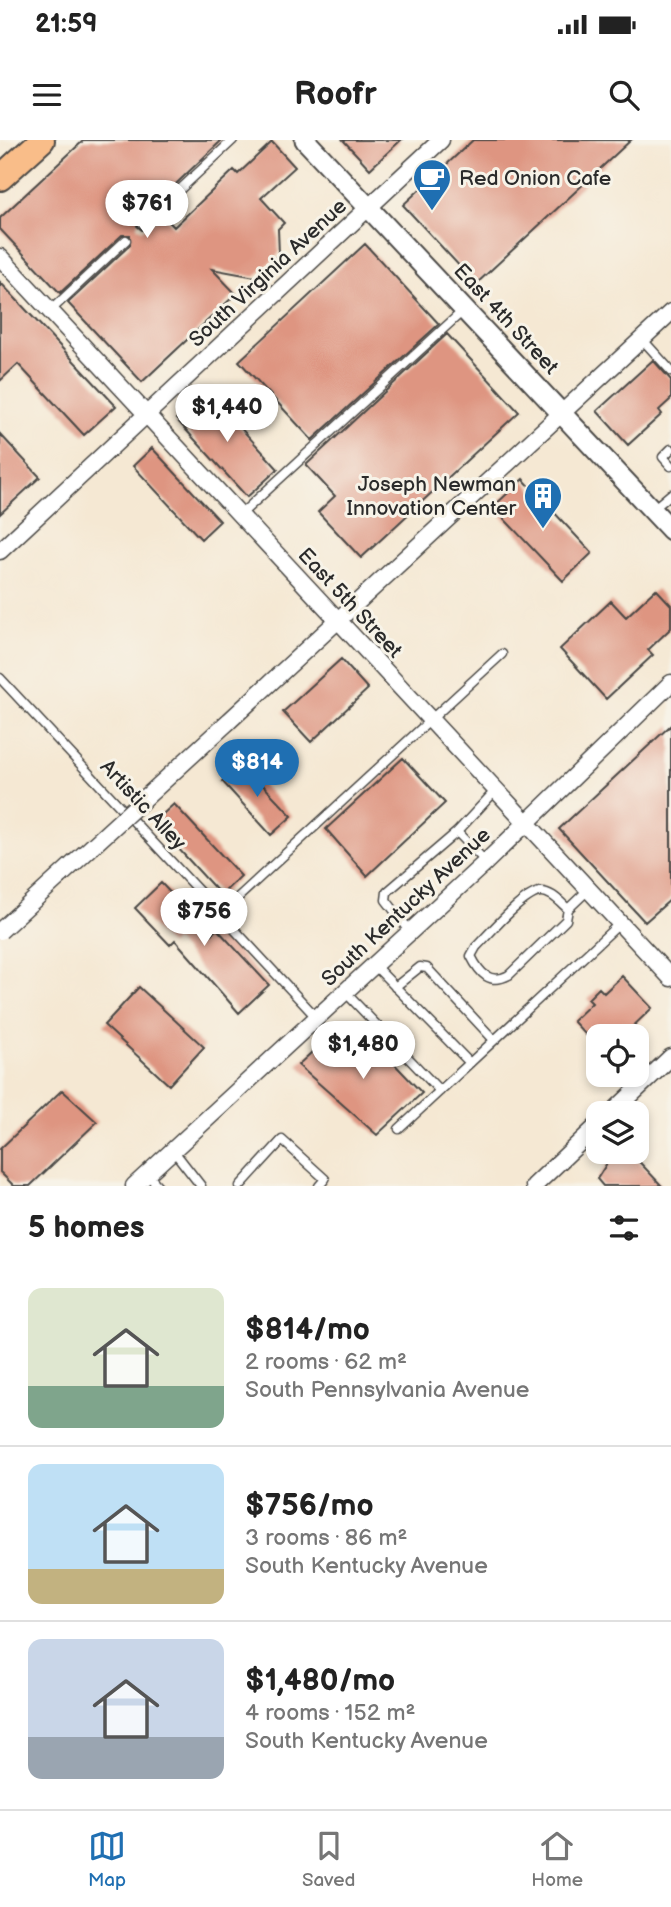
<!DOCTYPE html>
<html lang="en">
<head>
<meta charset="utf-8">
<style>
	body { margin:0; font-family:"Balsamiq Sans",sans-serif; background:#f2f2f2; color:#222; height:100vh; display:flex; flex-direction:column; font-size:26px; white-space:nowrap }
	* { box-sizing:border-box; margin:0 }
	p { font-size:23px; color:#767676 }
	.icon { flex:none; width:38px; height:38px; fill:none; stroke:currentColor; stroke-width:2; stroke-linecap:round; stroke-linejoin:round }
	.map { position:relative; height:1046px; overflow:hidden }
	.side { display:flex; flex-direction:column; background:#fff; flex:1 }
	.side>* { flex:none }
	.tools { position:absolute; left:586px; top:884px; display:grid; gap:14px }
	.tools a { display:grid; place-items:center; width:63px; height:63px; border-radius:14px; background:#fff; box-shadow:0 4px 10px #0003; font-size:35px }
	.price { position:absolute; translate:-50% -60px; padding:0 16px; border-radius:24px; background:#fff; color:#222; font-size:23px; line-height:46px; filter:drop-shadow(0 2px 4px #0008) }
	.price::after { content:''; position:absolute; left:50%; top:42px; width:21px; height:16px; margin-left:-10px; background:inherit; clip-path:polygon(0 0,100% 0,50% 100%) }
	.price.on { background:#1f6fb2; color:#fff }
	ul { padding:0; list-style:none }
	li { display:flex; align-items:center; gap:21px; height:175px; padding:0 28px }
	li+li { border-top:2px solid #e0e0e0 }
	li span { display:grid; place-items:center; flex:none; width:196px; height:140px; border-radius:14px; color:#555 }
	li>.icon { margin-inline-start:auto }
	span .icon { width:84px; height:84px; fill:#fffc; stroke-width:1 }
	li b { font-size:30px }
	h2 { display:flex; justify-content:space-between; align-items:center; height:84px; padding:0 28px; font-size:30px }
	.status { display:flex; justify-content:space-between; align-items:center; height:49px; padding:0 35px; background:#fff; direction:ltr }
	.status svg { height:19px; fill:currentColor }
	header { display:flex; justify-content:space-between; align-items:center; height:91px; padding:0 28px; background:#fff; font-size:32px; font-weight:600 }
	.tabs { display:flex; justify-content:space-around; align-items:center; height:98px; border-top:2px solid #e0e0e0; background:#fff; font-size:19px; color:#767676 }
	.tabs a { display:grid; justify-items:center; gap:4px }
	.tabs .on { color:#1f6fb2 }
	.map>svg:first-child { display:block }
	.building { fill:#de9581 }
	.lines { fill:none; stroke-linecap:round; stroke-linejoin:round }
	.service-casing { stroke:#494744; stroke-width:11 }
	.minor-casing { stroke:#494744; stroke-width:19 }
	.tertiary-casing { stroke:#494744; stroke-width:23 }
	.primary-casing { stroke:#494744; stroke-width:28 }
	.service { stroke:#fff; stroke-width:8 }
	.minor { stroke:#fff; stroke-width:16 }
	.tertiary { stroke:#fff; stroke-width:19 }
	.primary { stroke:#f9bd89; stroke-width:24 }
	.minor-bridge-casing { stroke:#494744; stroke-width:19; stroke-linecap:butt }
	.minor-bridge { stroke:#fff; stroke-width:16 }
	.labels { text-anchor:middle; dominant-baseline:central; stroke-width:6; stroke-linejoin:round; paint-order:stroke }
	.poi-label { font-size:21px; fill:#2b2b2b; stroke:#f7f3e8; text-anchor:start }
	.street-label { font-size:21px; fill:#2b2b2b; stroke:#f7f3e8 }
</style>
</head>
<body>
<div class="status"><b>21:59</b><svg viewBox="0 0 49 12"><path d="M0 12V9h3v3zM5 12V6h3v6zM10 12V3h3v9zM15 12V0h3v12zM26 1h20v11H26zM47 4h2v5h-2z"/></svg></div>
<header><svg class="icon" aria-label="menu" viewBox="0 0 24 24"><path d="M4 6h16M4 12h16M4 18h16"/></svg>Roofr<svg class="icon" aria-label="search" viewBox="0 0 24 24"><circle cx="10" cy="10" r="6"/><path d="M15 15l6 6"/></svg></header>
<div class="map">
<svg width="671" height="1046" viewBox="0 0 671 1046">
	<rect width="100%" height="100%" fill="#f7f3e8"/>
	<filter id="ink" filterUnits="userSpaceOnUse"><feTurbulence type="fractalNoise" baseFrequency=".0143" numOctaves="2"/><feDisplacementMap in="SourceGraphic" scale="14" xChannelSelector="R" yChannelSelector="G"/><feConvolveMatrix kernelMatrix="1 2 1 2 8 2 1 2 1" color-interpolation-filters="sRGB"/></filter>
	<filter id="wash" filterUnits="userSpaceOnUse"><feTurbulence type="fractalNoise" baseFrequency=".00686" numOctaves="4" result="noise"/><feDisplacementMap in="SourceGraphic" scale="28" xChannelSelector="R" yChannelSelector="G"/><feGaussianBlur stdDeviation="1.57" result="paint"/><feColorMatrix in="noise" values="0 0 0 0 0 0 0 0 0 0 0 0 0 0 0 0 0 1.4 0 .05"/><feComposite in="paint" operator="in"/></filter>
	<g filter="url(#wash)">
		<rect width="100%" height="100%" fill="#f5e8d3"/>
		<g id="blocks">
			<path class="building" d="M84 0H222L139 79 137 86 142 90 163 75 174 87 234 30 238 34 272 2 295 27 261 58 284 83 278 89 279 114 255 137 212 129 236 154 142 242 68 163 130 105V95H122L60 153 0 89V78Z
				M343 0H401L370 29Z
				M473 0H631L476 144 403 65Z
				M365 104 439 184 312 300 239 221Z
				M0 142 116 266 84 295 18 224 0 241Z
				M447 194 519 272 361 418 318 372 335 356 306 325Z
				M653 220 671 240V259L659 270 662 274 628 305 597 271Z
				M207 251 278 329 247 357 176 279Z
				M0 294 40 337 0 374Z
				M152 308 220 381 201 399 133 326Z
				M523 339 592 413 563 441 493 367Z
				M656 449 671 465V488L648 510 653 515 606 559 560 509 611 461 626 477Z
				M341 519 368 549 311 602 283 572Z
				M671 585V759L645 782 559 689Z
				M403 618 445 663 367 736 326 689Z
				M242 623 292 676 271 695 222 641Z
				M174 664 241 736 221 755 154 682Z
				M161 743 210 795 217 789 269 845 239 873 175 800 170 805 135 768Z
				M622 836 652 868 623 896H598V908L573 881 592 863 588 859 599 848 604 853Z
				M139 847 204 907 169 945 104 885Z
				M363 891 422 953 377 995 298 925 323 902 336 915Z
				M62 950 97 982 30 1046H14L0 1032V1009Z
				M614 1012H630L662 1046H603L597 1039Z"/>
		</g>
	</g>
	<g filter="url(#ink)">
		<use href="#blocks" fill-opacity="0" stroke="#494744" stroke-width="2"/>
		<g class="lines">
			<defs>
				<path id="service" d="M143 84 233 0
					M50 171 126 100
					M642 199 671 231
					M671 309 663 317 671 326
					M652 370 671 354
					M240 375 465 169
					M0 538 317 878
					M457 692 486 722
					M568 769 566 780 509 835C490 845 480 834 471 816L476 807C489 794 523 754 540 752 551 751 561 763 568 769L588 750
					M220 774 502 514
					M410 791 386 760 387 752 457 692 496 650
					M374 825 470 923
					M395 847 420 827 427 828 494 900
					M345 852 440 951
					M399 989 619 784
					M173 1010 201 1046
					M147 1034 158 1046
					M240 1046 282 1000 325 1039 319 1046"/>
				<path id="minor" d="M0 117 671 838
					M0 411 441 0
					M228 582 671 172
					M612 973 671 917
					M134 1046 486 722 671 543
					M534 1046 598 985"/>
				<path id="tertiary" d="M305 0 671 390"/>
				<path id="primary" d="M0 38 42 0"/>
			</defs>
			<use href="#service" class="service-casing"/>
			<use href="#minor" class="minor-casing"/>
			<use href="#tertiary" class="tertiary-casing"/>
			<use href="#primary" class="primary-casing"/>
			<use href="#service" class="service"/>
			<use href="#minor" class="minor"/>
			<use href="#tertiary" class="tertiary"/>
			<use href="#primary" class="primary"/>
			<defs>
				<path id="minor-bridge" d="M0 791 228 582"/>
			</defs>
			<use href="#minor-bridge" class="minor-bridge-casing"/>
			<use href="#minor-bridge" class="minor-bridge"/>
		</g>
	</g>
	<defs>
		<symbol id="cafe-pin" viewBox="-11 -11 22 30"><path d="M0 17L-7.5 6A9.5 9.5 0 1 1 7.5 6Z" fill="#1f6fb2" stroke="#f7f3e8"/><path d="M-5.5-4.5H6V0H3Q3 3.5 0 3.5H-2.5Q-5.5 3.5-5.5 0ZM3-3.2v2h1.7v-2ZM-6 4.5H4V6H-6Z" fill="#fff"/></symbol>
		<symbol id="building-pin" viewBox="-11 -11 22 30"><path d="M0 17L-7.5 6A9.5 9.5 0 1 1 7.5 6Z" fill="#1f6fb2" stroke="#f7f3e8"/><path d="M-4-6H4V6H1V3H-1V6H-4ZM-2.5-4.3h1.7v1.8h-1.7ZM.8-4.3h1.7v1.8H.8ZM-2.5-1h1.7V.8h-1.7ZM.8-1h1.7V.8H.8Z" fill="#fff"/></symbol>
	</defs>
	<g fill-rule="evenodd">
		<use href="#cafe-pin" x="410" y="16" width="44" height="60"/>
		<use href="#building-pin" x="521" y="334" width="44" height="60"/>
	</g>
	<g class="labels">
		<g class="poi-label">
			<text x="459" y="38">Red Onion Cafe</text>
			<text x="516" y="344" text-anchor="end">Joseph Newman<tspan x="516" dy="24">Innovation Center</tspan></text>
		</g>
		<g class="street-label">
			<text transform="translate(268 133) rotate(-43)">South Virginia Avenue</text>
			<text transform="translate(506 179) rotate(47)">East 4th Street</text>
			<text transform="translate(350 463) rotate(47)">East 5th Street</text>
			<text transform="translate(143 665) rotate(47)">Artistic Alley</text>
			<text transform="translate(406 767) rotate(-43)">South Kentucky Avenue</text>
		</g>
	</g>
</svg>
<div class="tools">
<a><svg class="icon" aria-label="locate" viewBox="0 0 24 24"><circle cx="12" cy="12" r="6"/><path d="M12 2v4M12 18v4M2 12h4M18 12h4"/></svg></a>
<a><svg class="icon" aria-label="layers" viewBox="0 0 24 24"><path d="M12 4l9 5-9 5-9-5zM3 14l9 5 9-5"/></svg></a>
</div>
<b class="price" style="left:147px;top:100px">$761</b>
<b class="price" style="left:227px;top:304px">$1,440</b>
<b class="price on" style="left:257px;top:659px">$814</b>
<b class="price" style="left:204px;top:808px">$756</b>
<b class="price" style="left:363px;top:941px">$1,480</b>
</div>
<section class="side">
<h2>5 homes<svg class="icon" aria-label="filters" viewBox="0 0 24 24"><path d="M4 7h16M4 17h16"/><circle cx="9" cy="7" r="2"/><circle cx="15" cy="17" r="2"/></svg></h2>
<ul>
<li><span style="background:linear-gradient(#dfe7d0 70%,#7fa58c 0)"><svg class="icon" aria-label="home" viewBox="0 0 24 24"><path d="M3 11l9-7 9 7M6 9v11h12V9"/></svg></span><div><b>$814/mo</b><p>2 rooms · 62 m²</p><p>South Pennsylvania Avenue</p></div></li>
<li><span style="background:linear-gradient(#bfe0f5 75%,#c2b280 0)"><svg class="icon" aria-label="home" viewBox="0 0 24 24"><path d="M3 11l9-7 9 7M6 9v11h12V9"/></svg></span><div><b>$756/mo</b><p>3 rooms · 86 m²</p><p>South Kentucky Avenue</p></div></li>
<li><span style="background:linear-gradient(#c9d6e8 70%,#9aa5b1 0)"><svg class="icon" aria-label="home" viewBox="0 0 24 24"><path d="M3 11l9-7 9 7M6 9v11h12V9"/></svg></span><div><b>$1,480/mo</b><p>4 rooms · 152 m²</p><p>South Kentucky Avenue</p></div></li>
</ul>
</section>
<nav class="tabs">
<a class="on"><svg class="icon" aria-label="map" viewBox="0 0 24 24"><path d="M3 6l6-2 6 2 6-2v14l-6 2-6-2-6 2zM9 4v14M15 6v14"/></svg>Map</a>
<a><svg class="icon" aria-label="saved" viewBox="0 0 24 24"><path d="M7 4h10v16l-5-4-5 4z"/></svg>Saved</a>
<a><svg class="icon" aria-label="home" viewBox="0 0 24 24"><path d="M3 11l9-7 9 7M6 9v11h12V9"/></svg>Home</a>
</nav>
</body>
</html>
